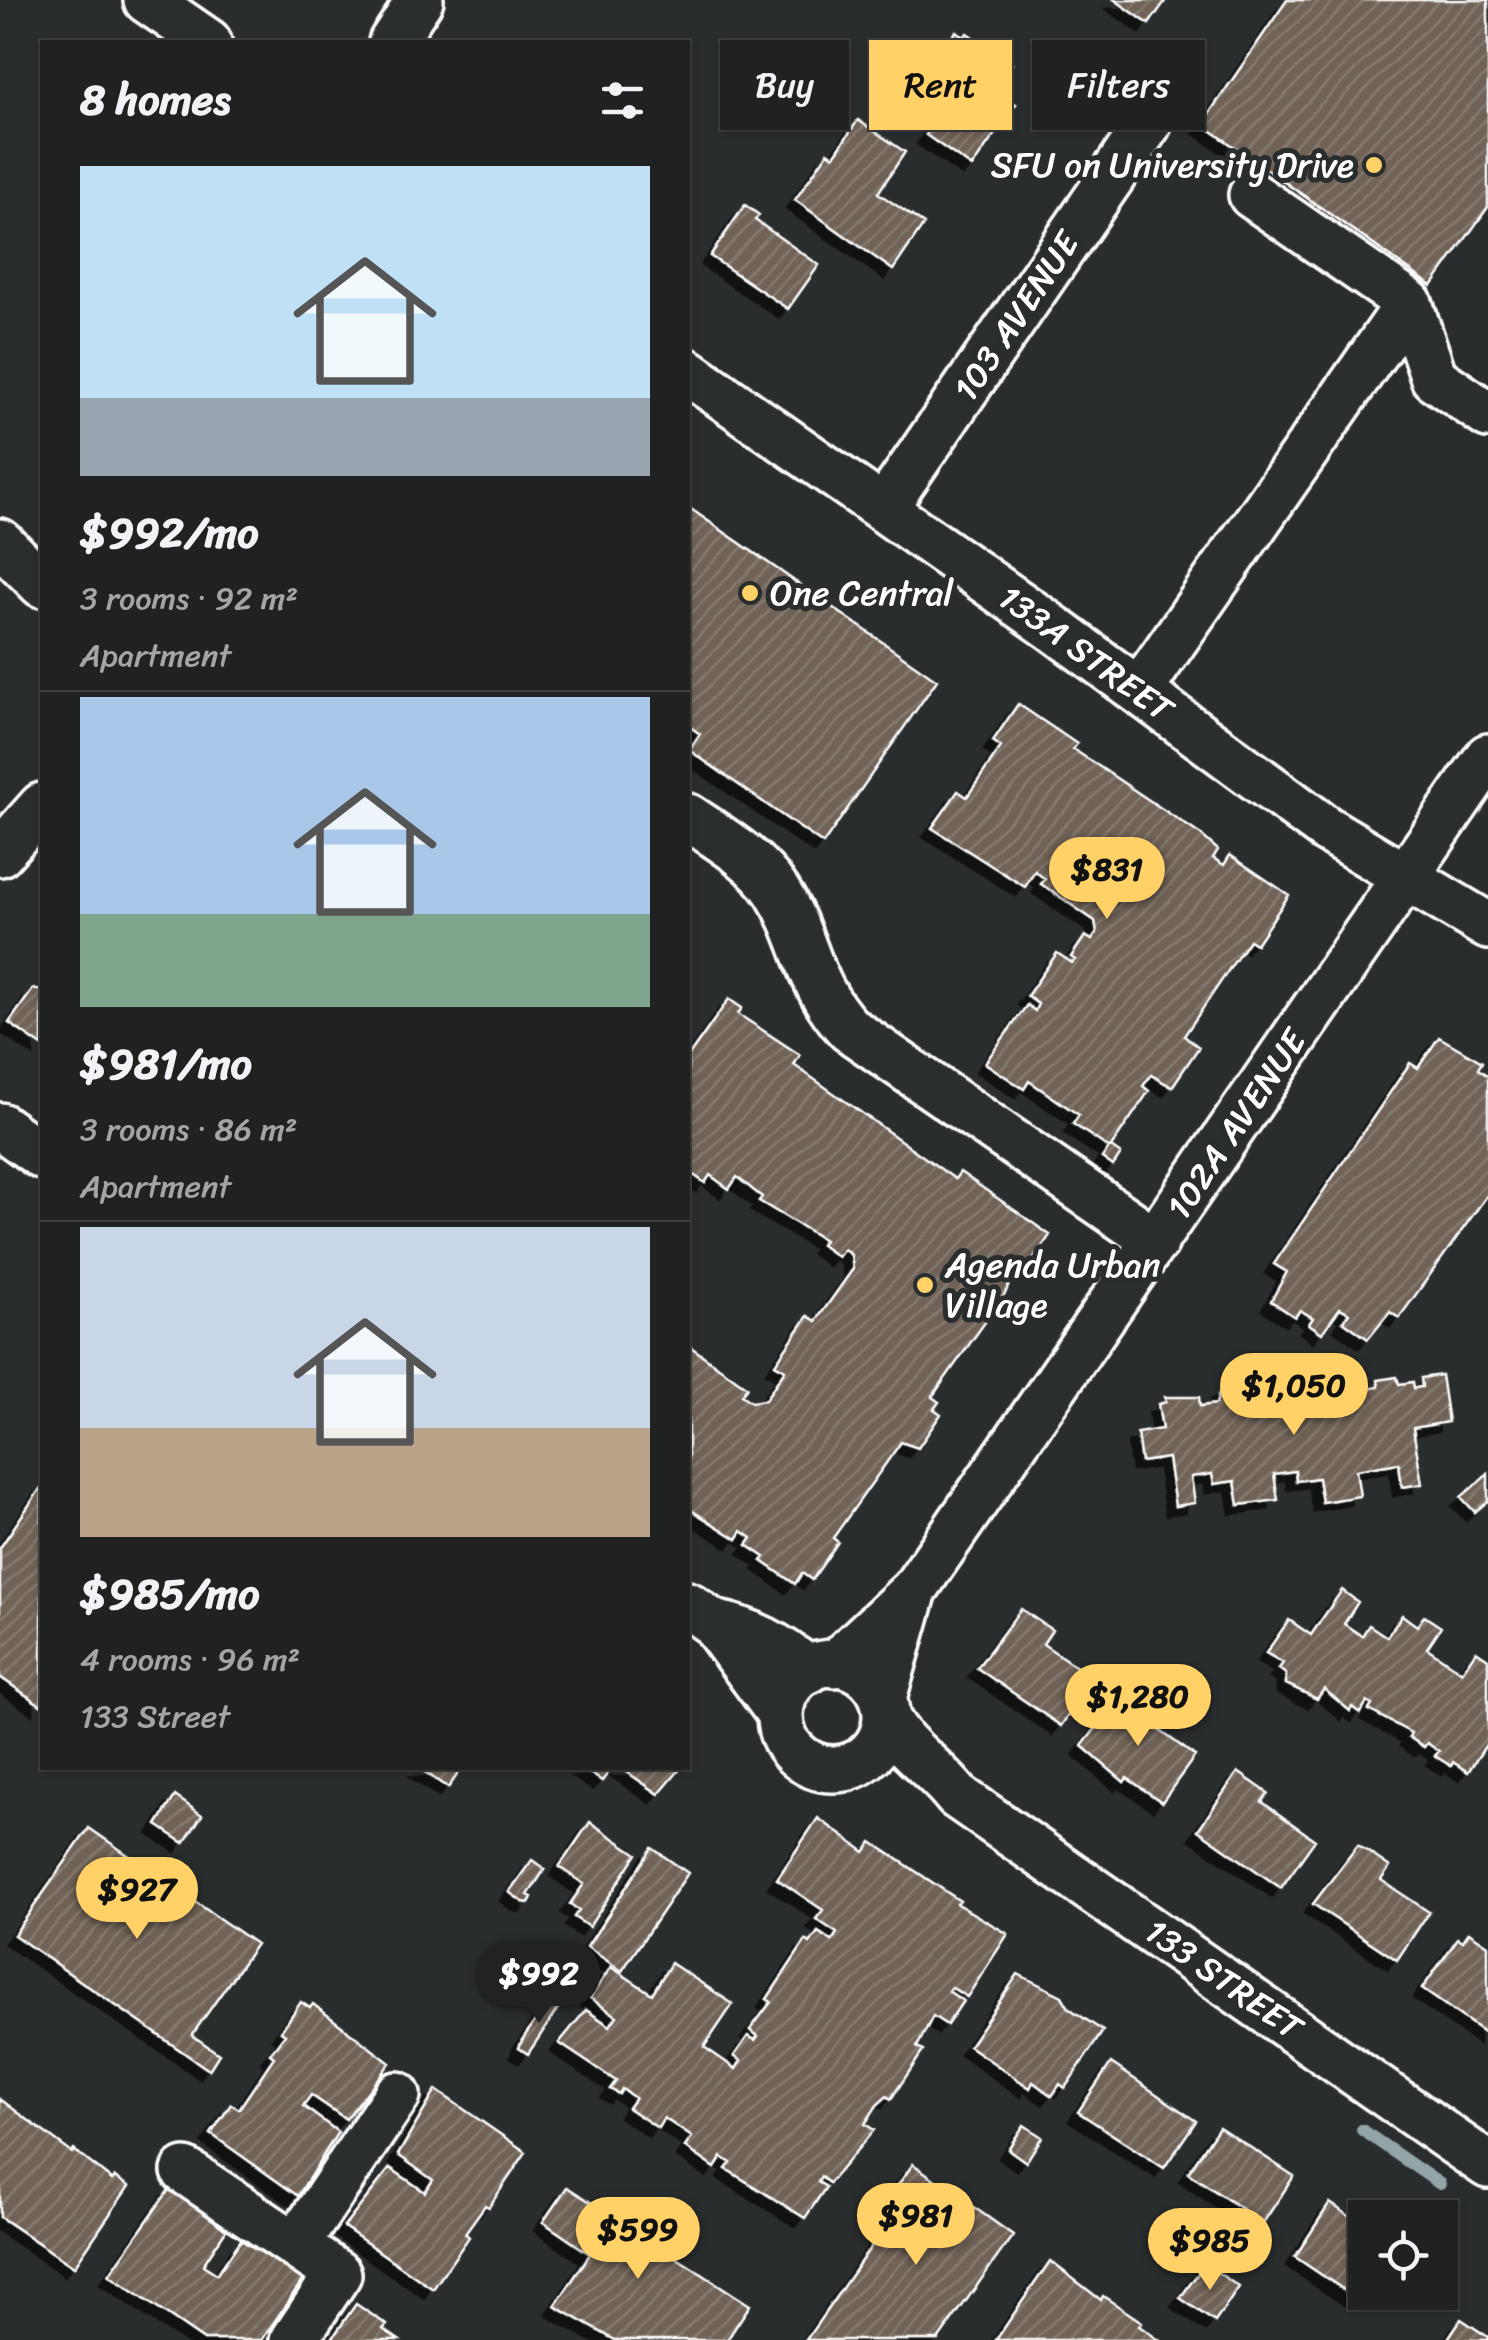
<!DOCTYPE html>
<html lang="en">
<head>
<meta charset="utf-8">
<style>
	body { margin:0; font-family:Sriracha,sans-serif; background:#2d2f2f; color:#f1f3f6; height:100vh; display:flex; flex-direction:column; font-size:38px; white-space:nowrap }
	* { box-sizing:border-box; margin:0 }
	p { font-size:32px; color:#a2a4a5 }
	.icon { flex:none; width:55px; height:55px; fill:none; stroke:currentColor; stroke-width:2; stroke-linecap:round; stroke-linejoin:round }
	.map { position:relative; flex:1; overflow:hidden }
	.panel { position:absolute; left:40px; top:40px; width:650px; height:1730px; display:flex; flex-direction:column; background:#202222; border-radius:0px; box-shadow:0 2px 8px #0004,0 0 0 2px #3d3f40 }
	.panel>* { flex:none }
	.top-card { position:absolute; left:720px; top:40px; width:618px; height:90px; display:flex; gap:20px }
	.tools { position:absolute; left:1348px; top:2200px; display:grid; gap:20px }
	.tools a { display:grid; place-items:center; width:110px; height:110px; border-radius:0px; background:#202222; box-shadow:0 2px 8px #0004,0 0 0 2px #3d3f40; font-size:50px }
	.price { position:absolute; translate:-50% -85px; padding:0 22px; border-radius:35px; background:#ffd166; color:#111; font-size:32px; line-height:65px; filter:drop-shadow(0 2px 5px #0008) }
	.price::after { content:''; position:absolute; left:50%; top:60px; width:30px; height:22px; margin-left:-15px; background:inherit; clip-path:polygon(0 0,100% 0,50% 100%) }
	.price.selected { background:#222; color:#fff }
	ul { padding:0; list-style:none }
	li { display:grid; align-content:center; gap:20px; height:530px; padding:0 40px }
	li+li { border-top:2px solid #3d3f40 }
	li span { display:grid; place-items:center; height:310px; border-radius:0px; color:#555 }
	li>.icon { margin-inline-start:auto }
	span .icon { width:180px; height:180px; fill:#fffc; stroke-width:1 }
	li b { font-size:42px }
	h2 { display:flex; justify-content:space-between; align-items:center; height:120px; padding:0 40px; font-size:42px }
	.pill { padding:0 35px; border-radius:0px; background:#202222; box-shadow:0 2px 8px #0004,0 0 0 2px #3d3f40; font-size:35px; line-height:90px }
	.pill.selected { background:#ffd166; color:#111 }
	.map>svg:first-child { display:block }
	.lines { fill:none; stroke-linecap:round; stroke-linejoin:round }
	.stream { stroke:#93a5a9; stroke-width:12 }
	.building { fill:url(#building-hatch); stroke:#fff; stroke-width:2.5; filter:url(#shadow) }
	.minor-casing { stroke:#fff; stroke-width:52 }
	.minor { stroke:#2a2d2e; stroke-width:45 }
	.poi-dot { fill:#ffd166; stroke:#2a2d2e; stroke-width:4 }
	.labels { text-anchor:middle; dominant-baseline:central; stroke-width:10; stroke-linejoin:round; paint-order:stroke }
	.poi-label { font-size:35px; fill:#fff; stroke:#2a2d2e; text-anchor:start }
	.street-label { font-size:35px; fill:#fff; stroke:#2a2d2e }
</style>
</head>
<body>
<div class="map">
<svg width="1488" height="2340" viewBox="0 0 1488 2340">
	<defs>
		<pattern id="building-hatch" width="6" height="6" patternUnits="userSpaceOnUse" patternTransform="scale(2.5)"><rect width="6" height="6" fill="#706256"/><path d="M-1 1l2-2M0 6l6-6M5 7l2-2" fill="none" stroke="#857a6f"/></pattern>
		<filter id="shadow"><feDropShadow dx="-9" dy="9" stdDeviation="0" flood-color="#0009"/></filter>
	</defs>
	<rect width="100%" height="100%" fill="#2a2d2e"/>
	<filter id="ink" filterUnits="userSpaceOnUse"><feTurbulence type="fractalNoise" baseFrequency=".01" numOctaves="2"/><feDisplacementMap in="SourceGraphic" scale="20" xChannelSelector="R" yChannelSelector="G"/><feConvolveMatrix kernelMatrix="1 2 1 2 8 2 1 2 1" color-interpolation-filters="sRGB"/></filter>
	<g filter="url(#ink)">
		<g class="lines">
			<path class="stream" d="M1362 2130 1440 2184"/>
		</g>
		<path class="building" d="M1115 0H1166L1149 24Z
			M1287 0H1488V207L1432 286 1202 124Z
			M956 31 964 37 967 33 1012 64 994 90 1016 104 972 167 926 135 966 78 937 58Z
			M858 120 905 152 878 193 924 224 893 270 795 200 828 152 834 156Z
			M745 205 759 215 755 220 819 265 788 309 710 256Z
			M688 507 937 680 823 844 689 750 700 734 688 725Z
			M1018 704 1077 744 1073 749 1201 835 1218 850 1213 858 1224 865 1230 855 1289 895 1256 944 1249 940 1184 1036 1199 1047 1172 1087 1151 1075 1143 1086 1149 1091 1111 1147 1121 1154 1113 1166 1102 1158 1109 1148 1073 1124 1079 1115 1029 1081 1024 1089 985 1063 1027 1005 1035 1011 1038 1004 1027 996 1057 953 1072 963 1075 960 1071 957 1085 936 1092 940 1097 933 1095 921 1041 884 1045 879 1035 871 1025 887 932 828 958 791 967 797 1001 747 993 741Z
			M33 989 42 991V1046L9 1023Z
			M729 999 742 1008 738 1014 800 1055 794 1065 955 1179 960 1172 1050 1235 1025 1272 1017 1266 1005 1294 932 1397 939 1402 934 1409 941 1414 918 1448 901 1442 833 1538 838 1542 812 1580 802 1573 795 1584 762 1561 765 1557 747 1545 752 1538 742 1531 737 1539 688 1508V1345L747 1387 741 1395 751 1402 765 1400 785 1370 775 1364 808 1316 816 1321 853 1269 851 1255 844 1249 838 1257 821 1245 824 1240 759 1201 762 1197 737 1177 729 1189 710 1175 705 1183 688 1171V1057Z
			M1439 1037 1482 1062 1478 1069 1488 1076V1194L1399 1318 1390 1312 1368 1339 1343 1321 1349 1313 1340 1308 1322 1333 1309 1324 1313 1318 1300 1310 1295 1317 1271 1301 1287 1272 1274 1264 1410 1063 1418 1068Z
			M1441 1375 1448 1422 1413 1428 1422 1484 1402 1487 1399 1463 1356 1470 1360 1496 1322 1502 1318 1478 1296 1481 1295 1471 1274 1474 1278 1500 1239 1505 1235 1481 1214 1484 1212 1474 1191 1477 1195 1503 1175 1506 1168 1458 1141 1462 1137 1433 1162 1429 1158 1404 1166 1402 1165 1397H1199L1200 1406 1216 1404 1220 1390 1232 1388 1234 1400 1265 1390 1266 1396 1281 1394 1283 1403 1299 1401 1298 1394 1315 1391 1316 1398 1332 1396 1330 1389 1347 1386 1349 1392 1379 1387 1378 1380 1397 1377 1399 1384 1413 1382 1414 1388 1422 1387 1421 1378Z
			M1488 1474V1501L1475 1512 1461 1497Z
			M42 1486V1706L0 1677V1548Z
			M1342 1590 1358 1602 1344 1624 1362 1636 1369 1625 1387 1637 1402 1615 1417 1626 1424 1616 1441 1627 1427 1648 1462 1672 1476 1651 1488 1659V1742L1468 1772 1453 1762 1451 1766 1435 1756 1439 1751 1427 1743 1424 1747 1409 1737 1411 1733 1369 1710 1372 1705 1367 1702 1360 1713 1352 1707 1350 1711 1324 1689 1317 1699 1286 1684V1674L1279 1669 1283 1663 1266 1653 1289 1620 1311 1635Z
			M1021 1609 1052 1630 1043 1644 1093 1678 1061 1726 977 1668Z
			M1125 1691 1151 1710 1144 1719 1195 1756 1162 1802 1127 1778 1124 1782 1082 1746Z
			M419 1768H462L448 1788Z
			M582 1768H612L602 1781Z
			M621 1768H681L659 1794Z
			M1238 1772 1268 1793 1262 1802 1315 1840 1281 1888 1198 1830Z
			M175 1796 202 1815 184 1843 157 1825Z
			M818 1818 865 1852 872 1842 960 1901 957 1904 1008 1934 967 1997 951 1987 948 1991 963 2001 947 2025 933 2016 917 2047 923 2051 891 2099 887 2096 877 2105 865 2124 874 2130 829 2183 821 2177 818 2182 826 2187 805 2218 726 2169 731 2163 722 2157 715 2168 685 2147 692 2137 664 2118 658 2128 628 2108 635 2098 622 2089 619 2094 610 2089 616 2081 559 2043 586 2010 610 2026 617 2016 590 1998 611 1967 652 1994 671 1963 733 2004 704 2047 736 2069 741 2061 734 2056 748 2036 755 2040 758 2036 750 2030 771 2002 767 1999 806 1940 810 1943 818 1932 832 1941 837 1933 816 1919 823 1910 777 1879Z
			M590 1822 637 1854 589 1927 574 1917 579 1910 570 1904 584 1884 559 1867Z
			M89 1828 256 1944 192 2035 219 2054 209 2070 14 1935Z
			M1358 1845 1390 1867 1381 1880 1429 1912 1397 1960 1313 1904Z
			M652 1848 688 1873 622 1971 587 1947Z
			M532 1860 545 1869 528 1895 532 1897 529 1903 523 1902 509 1892Z
			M1469 1932 1488 1945V2035L1422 1989 1458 1938 1463 1941Z
			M1018 1974 1062 1996 1069 2008 1103 2031 1065 2088 1060 2084 1052 2096 1033 2082 1030 2088 969 2046Z
			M551 1998 561 2004 528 2054 519 2048 522 2040Z
			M301 2002 310 2008 313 2004 390 2063 346 2119 311 2095 303 2106 338 2132 298 2196 211 2134 231 2104 239 2109 274 2057 270 2054 285 2034 281 2031Z
			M1111 2063 1196 2121 1164 2168 1078 2112Z
			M436 2090 526 2152 489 2207 485 2205 465 2233 469 2237 433 2289 344 2227 390 2168 425 2192 433 2180 398 2155Z
			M0 2099 72 2153 74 2150 112 2180 115 2177 129 2186 74 2267 0 2217Z
			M1024 2125 1042 2137 1026 2162 1008 2149Z
			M1219 2127 1294 2176 1263 2223 1188 2173Z
			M913 2164 1013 2235 938 2340H806L907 2195 896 2188Z
			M171 2187 226 2230 203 2265 217 2274 241 2240 304 2278 262 2340H204L109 2275Z
			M567 2187 750 2305 727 2340H615L555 2306 590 2254 543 2222Z
			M1330 2203 1361 2224 1356 2231 1365 2237V2291L1359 2300 1295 2257Z
			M1050 2261 1101 2300 1103 2296 1142 2322 1139 2326 1159 2340H996Z
			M1205 2264 1239 2287 1215 2322 1180 2298Z
			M356 2304 387 2325 383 2329 399 2340H331Z
			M1461 2319 1488 2337V2340H1447Z"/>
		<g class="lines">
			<defs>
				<path id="minor" d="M147 0 208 42
					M392 42 420 0
					M1252 195 1409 303 1434 378 1488 415
					M688 372 1056 630 1326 829 1488 926
					M884 508 1148 124
					M0 542 42 584
					M1139 691 1409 303
					M688 817C719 838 756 859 777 891 808 939 806 983 849 1029L1156 1241
					M0 853 42 806
					M0 1126 42 1156
					M688 1605 713 1623 780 1714
					M713 1623C753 1631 777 1645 809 1670
					M780 1716a53 53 0 1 1 106 0a53 53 0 1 1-106 0Z
					M835 1664 914 1590 1488 757
					M883 1698 914 1590
					M886 1716C901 1748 935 1767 957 1796L1488 2165
					M185 2171 338 2274 294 2340
					M296 2245 397 2095"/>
			</defs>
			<use href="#minor" class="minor-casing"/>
			<use href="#minor" class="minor"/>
		</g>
	</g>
	<g class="poi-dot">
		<circle cx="1374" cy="165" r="10"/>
		<circle cx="750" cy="593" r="10"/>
		<circle cx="925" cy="1285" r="10"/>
	</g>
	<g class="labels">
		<g class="poi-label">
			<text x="1354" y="165" text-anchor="end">SFU on University Drive</text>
			<text x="770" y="593">One Central</text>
			<text x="945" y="1265">Agenda Urban<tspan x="945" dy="40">Village</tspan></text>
		</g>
		<g class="street-label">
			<text transform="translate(1016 316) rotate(-56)">103 AVENUE</text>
			<text transform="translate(1086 653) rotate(36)">133A STREET</text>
			<text transform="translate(1236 1124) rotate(-56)">102A AVENUE</text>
			<text transform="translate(1224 1979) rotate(35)">133 STREET</text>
		</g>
	</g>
</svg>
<div class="tools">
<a><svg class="icon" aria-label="locate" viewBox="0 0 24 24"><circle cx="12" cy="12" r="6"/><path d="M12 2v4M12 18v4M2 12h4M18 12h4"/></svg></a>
</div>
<b class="price" style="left:1107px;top:922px">$831</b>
<b class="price" style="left:1294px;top:1438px">$1,050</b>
<b class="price" style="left:1138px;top:1749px">$1,280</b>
<b class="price" style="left:137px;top:1942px">$927</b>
<b class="price selected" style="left:539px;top:2026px">$992</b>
<b class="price" style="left:916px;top:2268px">$981</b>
<b class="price" style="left:638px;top:2282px">$599</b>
<b class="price" style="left:1210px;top:2293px">$985</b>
<div class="top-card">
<a class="pill">Buy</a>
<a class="pill selected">Rent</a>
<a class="pill">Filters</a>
</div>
<section class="panel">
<h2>8 homes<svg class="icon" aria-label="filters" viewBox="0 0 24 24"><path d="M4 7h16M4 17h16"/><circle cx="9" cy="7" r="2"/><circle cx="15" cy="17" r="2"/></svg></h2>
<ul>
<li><span style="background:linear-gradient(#bfe0f5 75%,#9aa5b1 0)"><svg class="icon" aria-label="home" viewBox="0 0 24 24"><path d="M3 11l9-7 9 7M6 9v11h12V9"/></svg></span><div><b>$992/mo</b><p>3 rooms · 92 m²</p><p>Apartment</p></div></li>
<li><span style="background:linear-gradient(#a9c7e8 70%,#7fa58c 0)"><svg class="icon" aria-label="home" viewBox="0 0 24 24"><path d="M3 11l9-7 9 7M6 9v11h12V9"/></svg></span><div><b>$981/mo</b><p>3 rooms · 86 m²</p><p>Apartment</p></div></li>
<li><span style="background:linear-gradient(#c9d6e8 65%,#b9a48a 0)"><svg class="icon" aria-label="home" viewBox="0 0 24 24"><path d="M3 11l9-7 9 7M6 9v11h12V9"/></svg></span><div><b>$985/mo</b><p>4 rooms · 96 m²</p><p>133 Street</p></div></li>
</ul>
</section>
</div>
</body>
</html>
